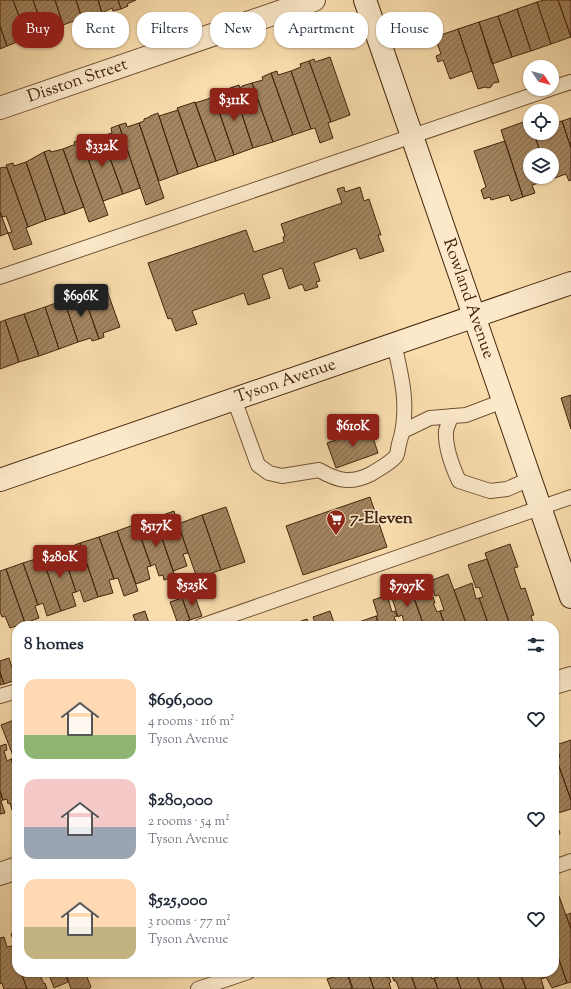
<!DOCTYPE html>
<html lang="en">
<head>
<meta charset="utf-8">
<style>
	body { margin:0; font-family:"Sorts Mill Goudy",serif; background:#f2f2f3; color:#1f2937; height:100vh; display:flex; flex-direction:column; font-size:15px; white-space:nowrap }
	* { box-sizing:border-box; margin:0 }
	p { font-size:13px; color:#747a83 }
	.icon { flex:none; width:22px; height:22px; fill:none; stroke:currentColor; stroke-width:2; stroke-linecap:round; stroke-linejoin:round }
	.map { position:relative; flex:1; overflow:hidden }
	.panel { position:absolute; left:12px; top:621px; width:547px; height:356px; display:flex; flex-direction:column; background:#fff; border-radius:16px; box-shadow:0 1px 3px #0004 }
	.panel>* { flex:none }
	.hud { position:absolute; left:12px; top:12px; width:547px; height:36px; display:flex; gap:8px }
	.needle { width:26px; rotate:125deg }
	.fabs { position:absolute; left:523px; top:60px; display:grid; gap:8px }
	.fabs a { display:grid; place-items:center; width:36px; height:36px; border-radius:50%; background:#fff; box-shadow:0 1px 3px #0004; font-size:20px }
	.price { position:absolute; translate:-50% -34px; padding:0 9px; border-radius:4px; background:#8f2418; color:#fff; font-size:13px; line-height:26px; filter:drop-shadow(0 1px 2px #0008) }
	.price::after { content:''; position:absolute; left:50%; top:24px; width:12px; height:9px; margin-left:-6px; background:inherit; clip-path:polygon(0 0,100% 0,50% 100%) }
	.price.on { background:#222; color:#fff }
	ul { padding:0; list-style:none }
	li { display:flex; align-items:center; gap:12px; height:100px; padding:0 12px }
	li span { display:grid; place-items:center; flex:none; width:112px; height:80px; border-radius:12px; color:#555 }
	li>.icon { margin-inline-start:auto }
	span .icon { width:48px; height:48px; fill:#fffc; stroke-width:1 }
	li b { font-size:17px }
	h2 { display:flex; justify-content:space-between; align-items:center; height:48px; padding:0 12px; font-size:17px }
	.chip { padding:0 14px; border-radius:16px; background:#fff; box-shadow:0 1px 3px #0004; font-size:14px; line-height:36px }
	.chip.on { background:#8f2418; color:#fff }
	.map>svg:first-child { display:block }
	.building { fill:url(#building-hatch); stroke:#45250d }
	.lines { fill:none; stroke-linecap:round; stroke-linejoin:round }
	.lane-casing { stroke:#725335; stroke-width:16 }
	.street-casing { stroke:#725335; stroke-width:24 }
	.secondary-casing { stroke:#45250d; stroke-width:24 }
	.lane { stroke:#fbe9ca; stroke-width:14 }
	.street { stroke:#fbe9ca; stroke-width:22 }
	.secondary { stroke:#fbe9ca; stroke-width:22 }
	.labels { text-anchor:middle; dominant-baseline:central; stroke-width:3; stroke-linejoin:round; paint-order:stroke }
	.street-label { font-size:17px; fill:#45250d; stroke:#fbe9ca }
	.poi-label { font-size:17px; font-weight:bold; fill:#45250d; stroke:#fbe9ca; text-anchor:start }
</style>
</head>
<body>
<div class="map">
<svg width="571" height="989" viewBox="0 0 571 989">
	<defs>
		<pattern id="building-hatch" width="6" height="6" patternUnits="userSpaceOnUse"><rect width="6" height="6" fill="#a38560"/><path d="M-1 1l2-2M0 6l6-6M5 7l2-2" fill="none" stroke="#876d4e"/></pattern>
	</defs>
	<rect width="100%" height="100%" fill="#f9ddad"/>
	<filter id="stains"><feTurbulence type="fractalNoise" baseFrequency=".005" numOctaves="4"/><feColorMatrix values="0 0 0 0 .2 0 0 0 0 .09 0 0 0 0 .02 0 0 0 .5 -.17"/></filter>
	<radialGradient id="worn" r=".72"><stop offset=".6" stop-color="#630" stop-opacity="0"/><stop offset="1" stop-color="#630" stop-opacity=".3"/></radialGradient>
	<path class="building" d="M0 0H13L27 38 7 46 0 26Z
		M13 0H33L45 35 38 37 37 34 27 38Z
		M33 0H55L63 25 61 26 60 29 45 35Z
		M55 0H76L83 22 76 25 74 21 63 25Z
		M76 0H98L102 13 89 17 90 20 83 22Z
		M98 0H118L121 9 113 11 112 8 102 13Z
		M118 0H136L127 4 128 6 121 9Z
		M544 0H558L571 37 551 44 537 2Z
		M558 0H571V37Z
		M537 2 551 44 531 51 517 9Z
		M517 9 531 51 512 57 498 16Z
		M498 16 512 57 492 64 479 22Z
		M479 22 499 82 493 83 491 87 488 88 485 87 478 89 458 29Z
		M0 26 7 46 0 49Z
		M458 29 472 71 450 79 443 60 438 62 436 56 441 54 435 37Z
		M330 57 350 115 331 122 309 61 314 59 315 62Z
		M309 61 331 122 328 123 333 138 320 143 315 128 311 129 291 71 301 67 300 64Z
		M277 71 278 75 291 71 311 129 293 135 271 73Z
		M271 73 293 135 273 142 252 83 263 80 262 77Z
		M252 83 273 142 253 148 233 87 239 85 240 88 242 86Z
		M233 87 253 148 234 155 214 97 226 93 225 90Z
		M214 97 234 155 216 161 195 103Z
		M195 102 216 161 198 167 177 108Z
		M178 110 198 167 178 174 159 116Z
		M158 113 178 174 159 181 139 123 144 121V119L150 117V116Z
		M571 118V148L562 121Z
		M529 120 530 133H534L541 155H530V177H548L549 180 532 185 535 193 523 197 501 130Z
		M562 121 571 148V180L569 181 566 174 549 180 548 177H552V155H541L534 133H552V124Z
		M126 123 127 127 139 123 164 198 146 205 119 125Z
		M119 125 140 188 123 194 102 136 112 133 111 128Z
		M102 136 123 194 103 201 81 139 88 137 89 141Z
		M81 139 108 215 89 222 63 149 73 145H75L74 142Z
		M505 141 523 197 511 201 509 195 491 200 490 197 484 199 481 190 486 187 474 151Z
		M63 149 84 207 65 214 44 152 50 150 51 152Z
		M44 152 65 214 46 220 26 162Z
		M26 162 46 220 28 227 6 165 13 163 14 166Z
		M4 167 7 168 28 227 26 228 32 244 14 250 8 233 12 232 6 216 2 217 0 212V168Z
		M344 187 345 192 360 187 364 201 369 199 381 235H378L384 251 360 259 356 248 314 263 320 281 316 282 318 287 305 291 302 284 289 289 282 268 262 275 270 298 248 305 244 293 192 311 197 324 176 331 171 318 168 319 148 263 246 230 254 252 284 242 283 237 285 236 281 224 342 203 337 189Z
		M0 212 8 233 0 236Z
		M105 285 120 327 103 333 104 337 99 339 83 293Z
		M83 293 99 339 92 341 91 338 78 342 64 300Z
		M64 300 78 342 59 349 45 307Z
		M45 307 59 349 39 356 24 314Z
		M24 314 39 356 19 362 5 320Z
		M5 320 19 362 0 369V322Z
		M571 395V429L561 398Z
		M370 428 378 453 336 468 327 443Z
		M370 497 387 547 303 575 286 526Z
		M226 507 245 562 221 570 202 515Z
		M174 511 188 553 183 554 187 566 173 571 155 518Z
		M202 515 221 570 197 578 178 524Z
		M155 518 175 576 164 580 163 575 159 576 155 564 151 566 136 524Z
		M136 524 151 566 147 567 150 579 136 584 117 531Z
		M117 531 138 591 124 596 118 578 114 579 99 537Z
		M99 537 114 579 109 580 113 593 98 597 80 543Z
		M80 543 98 597 84 602 80 590 76 592 62 550Z
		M510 544 518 567 514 568 521 589 525 588 534 615 531 616 534 626H515L514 624 510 625 485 553Z
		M62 550 76 592 72 593 76 606 61 611 42 557Z
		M42 557 61 611 47 616 43 603 38 605 23 563Z
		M487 559 510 625 508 626H489L479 598 483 597 479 587 476 588 468 565Z
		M23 563 38 605 35 606 39 618 25 623 6 569Z
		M6 569 25 623 10 628 5 616 2 617 0 612V571Z
		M448 574 454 590 467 626H445L440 611 444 610 439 595 435 596 430 581Z
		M424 578 431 598 433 597 435 603H433L437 612 440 611 445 626H424L409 583Z
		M472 583 476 599 479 598 489 626H467L454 590Z
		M410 588 424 626H401L400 623 404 622 402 615 398 617 391 595Z
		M194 594 202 616 190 620 182 598Z
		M387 595 392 612 395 611 397 616 394 617 397 624 400 623 401 626H379L376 616H378L373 600Z
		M182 598 190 620 178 624 170 602Z
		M145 611 150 626H137L133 615Z
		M330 611 335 626H316L313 617Z
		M376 616 379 626H360L359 622Z
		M307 619 310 626H293V624Z
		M9 658 16 680 4 684 0 672V661Z
		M0 672 4 684 0 685Z
		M17 719V776L11 759 14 758 1 725Z
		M571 740V800L556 758 560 757 556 745Z
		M6 744 7 750 4 751 7 761 11 759 17 776V808L12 810 10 803 8 804 7 799 3 800 0 791V746Z
		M554 758H556L571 800V809L558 813V812L555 813 554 810Z
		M0 791 3 800 1 801 5 813 0 814Z
		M554 816 560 833 558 836 554 838Z
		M559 896 571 929V982L567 983 554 945V936H555L554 932V898Z
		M571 913V929L566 915Z
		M17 932V960L12 946 15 945 11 934Z
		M4 937 7 947 12 946 17 960V972H21L27 989H4L2 983 0 984V938Z
		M554 945 567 983 552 988 546 977 544 978 542 972H554Z
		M21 972H43L44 974 40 975 44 984 45 983 47 989H27Z
		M43 972H65L68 982 54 988 48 972 44 974Z
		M65 972H85L91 987 89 989H71Z
		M363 972H368L374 989H353L349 977Z
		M368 972H385L387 978 389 977 391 982 389 983 391 989H374Z
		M402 972H410L416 989H399L396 981H394L392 976Z
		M410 972H429L432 979 434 978 438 989H416Z
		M437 972H455L461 989H438L434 978 438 977Z
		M455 972H476L482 989H461Z
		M476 972H498L504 989H482Z
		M498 972H520L526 989H504Z
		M520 972H542L544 978 541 979 544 989H526Z
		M347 973 352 989H331L327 979Z"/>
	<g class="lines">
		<defs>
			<path id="lane" d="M552 88 571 82
				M0 277 550 89
				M234 399 258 465 269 473 282 476 319 470C338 481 351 484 371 474 377 470 392 462 396 456 398 453 398 448 399 444 410 410 402 377 394 344
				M451 416C450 421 447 426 446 431 445 448 452 466 459 481L490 491 507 489 530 479
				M403 431 430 418 466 415 503 401
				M201 626 571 497
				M0 696 17 691
				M554 867 571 861
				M198 989 248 972"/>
			<g id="street">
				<path id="s1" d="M0 108 314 0"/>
				<path d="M554 683 571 678"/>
				<path d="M0 874 17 868"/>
			</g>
			<g id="secondary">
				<path id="s2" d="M365 0 571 597"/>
				<path id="s3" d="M0 480 571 283"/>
			</g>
		</defs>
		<use href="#lane" class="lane-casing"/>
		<use href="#street" class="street-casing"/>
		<use href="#secondary" class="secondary-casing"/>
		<use href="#lane" class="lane"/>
		<use href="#street" class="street"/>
		<use href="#secondary" class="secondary"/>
	</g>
	<defs>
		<symbol id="supermarket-pin" viewBox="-11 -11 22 30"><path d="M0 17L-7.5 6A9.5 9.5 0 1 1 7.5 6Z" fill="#8f2418" stroke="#fbe9ca"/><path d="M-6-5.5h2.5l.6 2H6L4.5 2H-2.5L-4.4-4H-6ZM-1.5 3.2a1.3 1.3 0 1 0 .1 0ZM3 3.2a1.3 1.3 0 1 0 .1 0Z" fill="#fff"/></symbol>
	</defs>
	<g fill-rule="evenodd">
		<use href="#supermarket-pin" x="325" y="508" width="22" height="30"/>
	</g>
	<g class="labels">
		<g class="street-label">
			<text stroke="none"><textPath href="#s1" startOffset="82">Disston Street</textPath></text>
			<text stroke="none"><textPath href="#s2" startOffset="316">Rowland Avenue</textPath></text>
			<text stroke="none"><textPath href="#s3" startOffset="302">Tyson Avenue</textPath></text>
		</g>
		<g class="poi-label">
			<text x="350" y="519">7-Eleven</text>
		</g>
	</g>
	<rect width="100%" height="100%" filter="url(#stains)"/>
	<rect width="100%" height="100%" fill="url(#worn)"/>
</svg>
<div class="fabs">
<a><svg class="needle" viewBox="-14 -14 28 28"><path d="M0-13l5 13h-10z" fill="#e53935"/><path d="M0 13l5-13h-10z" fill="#747a83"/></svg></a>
<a><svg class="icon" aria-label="locate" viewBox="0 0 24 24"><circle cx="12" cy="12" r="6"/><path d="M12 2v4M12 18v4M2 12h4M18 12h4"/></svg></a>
<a><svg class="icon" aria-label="layers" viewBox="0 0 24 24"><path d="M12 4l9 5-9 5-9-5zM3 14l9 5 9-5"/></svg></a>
</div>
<b class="price" style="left:234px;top:122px">$311K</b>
<b class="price" style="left:102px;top:168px">$332K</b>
<b class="price on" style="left:81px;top:318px">$696K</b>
<b class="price" style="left:353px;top:448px">$610K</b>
<b class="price" style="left:156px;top:548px">$517K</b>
<b class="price" style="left:60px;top:579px">$280K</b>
<b class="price" style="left:192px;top:607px">$525K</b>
<b class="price" style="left:407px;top:608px">$797K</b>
<div class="hud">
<a class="chip on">Buy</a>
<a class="chip">Rent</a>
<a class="chip">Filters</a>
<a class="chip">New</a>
<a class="chip">Apartment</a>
<a class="chip">House</a>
</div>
<section class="panel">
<h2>8 homes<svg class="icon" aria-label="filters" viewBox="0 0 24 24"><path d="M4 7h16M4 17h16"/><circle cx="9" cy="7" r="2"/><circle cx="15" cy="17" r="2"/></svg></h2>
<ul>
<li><span style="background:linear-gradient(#ffd9b3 70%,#8fb573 0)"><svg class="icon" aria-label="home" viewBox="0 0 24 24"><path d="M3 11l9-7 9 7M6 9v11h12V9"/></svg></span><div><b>$696,000</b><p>4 rooms · 116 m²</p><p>Tyson Avenue</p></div><svg class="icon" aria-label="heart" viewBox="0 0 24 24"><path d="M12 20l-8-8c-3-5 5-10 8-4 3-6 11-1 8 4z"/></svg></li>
<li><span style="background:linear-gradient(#f6c9c9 60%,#9aa5b1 0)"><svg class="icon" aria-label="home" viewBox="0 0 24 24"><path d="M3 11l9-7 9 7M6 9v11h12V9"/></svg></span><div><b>$280,000</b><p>2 rooms · 54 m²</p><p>Tyson Avenue</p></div><svg class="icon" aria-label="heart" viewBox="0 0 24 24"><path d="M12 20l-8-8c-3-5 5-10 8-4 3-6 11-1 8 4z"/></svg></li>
<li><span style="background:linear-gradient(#ffd9b3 60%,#c2b280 0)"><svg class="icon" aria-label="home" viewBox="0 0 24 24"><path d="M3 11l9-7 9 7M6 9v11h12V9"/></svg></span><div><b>$525,000</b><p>3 rooms · 77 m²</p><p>Tyson Avenue</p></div><svg class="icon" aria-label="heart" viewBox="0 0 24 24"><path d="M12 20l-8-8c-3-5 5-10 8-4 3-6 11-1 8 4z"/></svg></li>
</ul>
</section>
</div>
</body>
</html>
